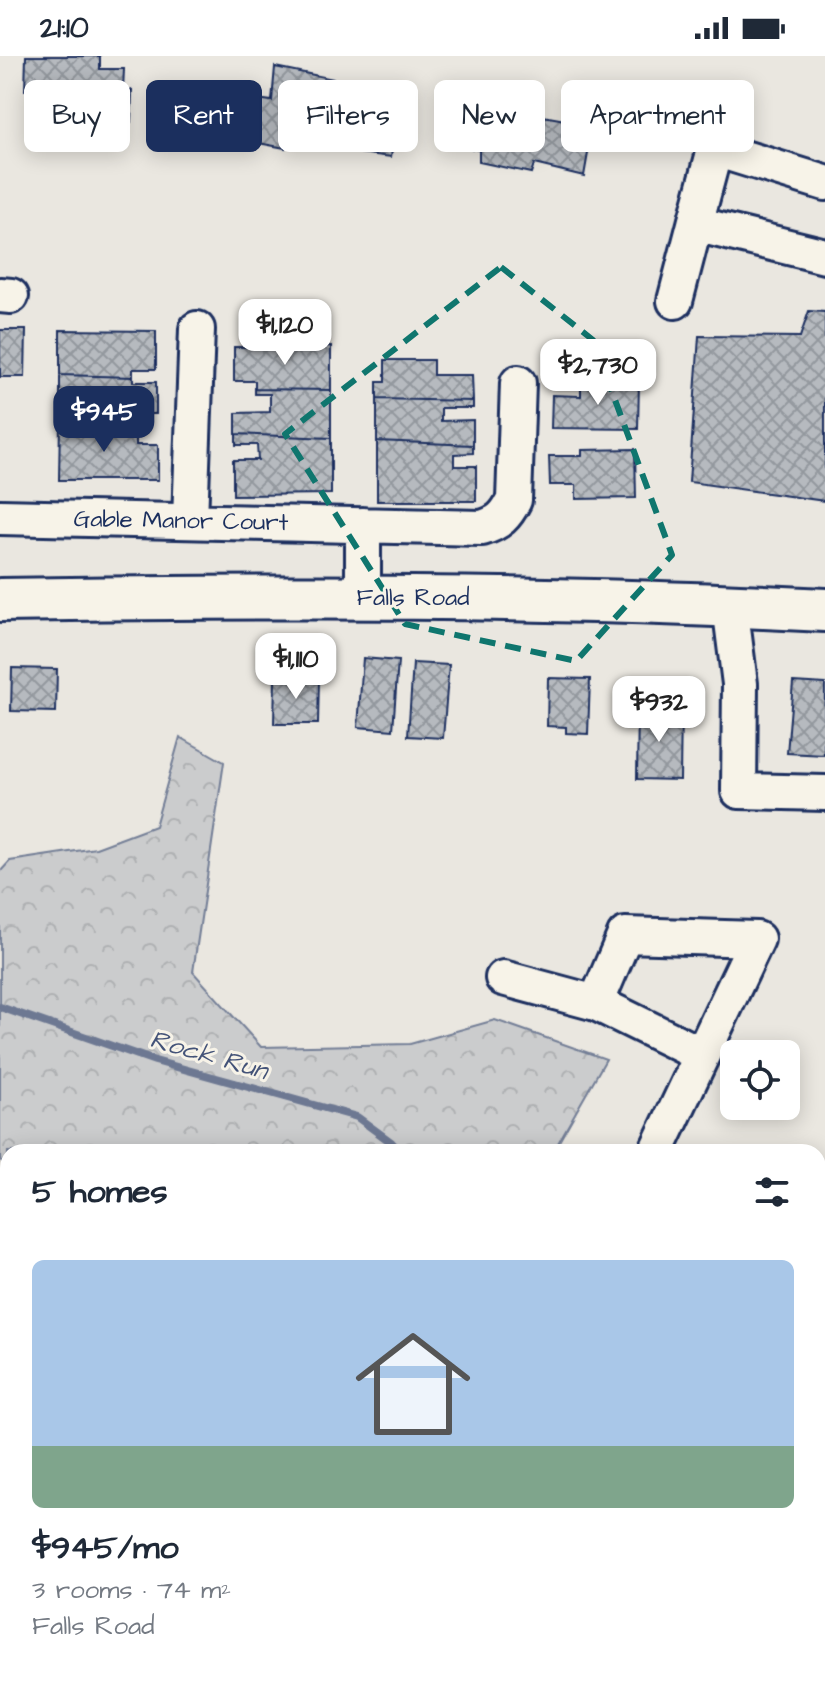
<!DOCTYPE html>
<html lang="en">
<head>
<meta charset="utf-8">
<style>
	body { margin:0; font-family:"Architects Daughter",sans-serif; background:#f2f2f3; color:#1f2937; height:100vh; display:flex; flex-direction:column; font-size:30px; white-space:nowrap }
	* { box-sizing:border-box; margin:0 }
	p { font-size:26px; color:#747a83 }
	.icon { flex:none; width:44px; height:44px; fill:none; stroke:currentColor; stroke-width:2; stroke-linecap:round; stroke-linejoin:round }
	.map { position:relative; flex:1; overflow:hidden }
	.side { position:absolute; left:0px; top:1088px; width:826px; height:538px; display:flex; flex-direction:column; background:#fff; border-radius:24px 24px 0 0; box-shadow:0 4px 20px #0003 }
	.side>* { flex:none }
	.banner { position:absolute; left:24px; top:24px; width:778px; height:72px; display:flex; gap:16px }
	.tools { position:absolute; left:720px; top:984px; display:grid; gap:16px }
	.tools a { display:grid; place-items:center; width:80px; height:80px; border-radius:12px; background:#fff; box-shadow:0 4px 20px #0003; font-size:40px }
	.price { position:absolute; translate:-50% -68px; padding:0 18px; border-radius:16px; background:#fff; color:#222; font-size:26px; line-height:52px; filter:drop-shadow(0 2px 4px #0008) }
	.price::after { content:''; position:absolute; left:50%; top:48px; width:24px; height:18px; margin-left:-12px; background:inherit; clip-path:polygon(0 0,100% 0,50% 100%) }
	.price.current { background:#1b2f5e; color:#fff }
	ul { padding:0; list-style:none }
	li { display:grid; align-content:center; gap:16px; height:424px; padding:0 32px }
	li span { display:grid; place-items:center; height:248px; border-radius:12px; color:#555 }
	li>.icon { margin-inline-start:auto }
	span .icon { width:144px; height:144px; fill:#fffc; stroke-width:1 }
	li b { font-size:34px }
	h2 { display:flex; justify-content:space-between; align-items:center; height:96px; padding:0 32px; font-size:34px }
	.tag { padding:0 28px; border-radius:12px; background:#fff; box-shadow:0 4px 20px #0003; font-size:28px; line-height:72px }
	.tag.current { background:#1b2f5e; color:#fff }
	.status { display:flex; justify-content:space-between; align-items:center; height:56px; padding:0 40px; background:#fff; direction:ltr }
	.status svg { height:22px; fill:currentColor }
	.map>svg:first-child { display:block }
	.forest { fill:url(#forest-crowns); stroke:#737e96; stroke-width:2 }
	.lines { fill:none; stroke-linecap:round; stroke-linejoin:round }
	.stream { stroke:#6d7892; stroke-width:8 }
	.building { fill:url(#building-cross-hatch); stroke:#1b2f5e; stroke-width:2 }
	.minor-casing { stroke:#1b2f5e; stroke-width:40 }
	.major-casing { stroke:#1b2f5e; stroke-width:48 }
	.minor { stroke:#f7f3e8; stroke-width:34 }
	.major { stroke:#f7f3e8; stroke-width:42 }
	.marked { fill:none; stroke:#0f766e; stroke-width:6; stroke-dasharray:16 10; stroke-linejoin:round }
	.labels { text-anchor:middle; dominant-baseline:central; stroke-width:6; stroke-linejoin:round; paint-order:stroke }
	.street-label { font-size:24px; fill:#1b2f5e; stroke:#f7f3e8 }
	.water-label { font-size:26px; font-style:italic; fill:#445378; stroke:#f7f3e8 }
</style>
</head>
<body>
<div class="status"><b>21:10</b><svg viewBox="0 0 49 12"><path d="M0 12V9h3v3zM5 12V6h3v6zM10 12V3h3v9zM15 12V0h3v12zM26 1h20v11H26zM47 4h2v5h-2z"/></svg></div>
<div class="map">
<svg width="825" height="1625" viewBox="0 0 825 1625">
	<defs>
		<pattern id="forest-crowns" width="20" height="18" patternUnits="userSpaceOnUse" patternTransform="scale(2)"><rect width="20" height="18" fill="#cbcccd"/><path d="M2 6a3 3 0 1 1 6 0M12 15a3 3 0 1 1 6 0" fill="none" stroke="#aeb0b2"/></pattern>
		<pattern id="building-cross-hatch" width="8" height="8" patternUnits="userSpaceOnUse" patternTransform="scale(2)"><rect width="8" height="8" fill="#b6babf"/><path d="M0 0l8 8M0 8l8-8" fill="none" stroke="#93989e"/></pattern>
	</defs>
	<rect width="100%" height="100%" fill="#eae7e0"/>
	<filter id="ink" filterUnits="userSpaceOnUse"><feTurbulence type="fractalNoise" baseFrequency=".0125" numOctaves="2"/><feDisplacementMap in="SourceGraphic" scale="16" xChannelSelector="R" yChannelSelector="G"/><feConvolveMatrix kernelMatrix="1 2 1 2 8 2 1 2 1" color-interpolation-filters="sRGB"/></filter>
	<g filter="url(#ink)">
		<path class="forest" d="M180 681 224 706 193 916 261 991 410 988 495 964 606 1003 553 1096H8V1110L0 1104V816L10 805 96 792 155 770Z
			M818 1413 825 1419V1625H820L812 1618H818Z"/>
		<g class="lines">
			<path class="stream" d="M0 951 155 1005 357 1061 391 1086 400 1096
				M818 1587 825 1593"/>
		</g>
		<path class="building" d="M26 0H100V13H124L123 34H132L131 66 88 64V53L42 52 43 34H25Z
			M275 11 353 27 355 38 399 44 391 101 336 94 335 90 320 88 321 77 284 72 285 92 242 84 249 42 272 45Z
			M471 47 593 69 584 120 534 108 531 117 479 106V94L465 91Z
			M809 255 825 256V445L689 426 699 280 800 281Z
			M0 274H26L25 321H0Z
			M60 274 156 275V313H133V321L60 319Z
			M331 290V334L255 333V325H234V291Z
			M385 304H433V319H472L473 345 377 343V326H385Z
			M60 319 133 321V326H156V358H122V368L60 365Z
			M581 325 639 326 638 373 551 372 552 339 581 340Z
			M255 333 331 334V382L236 378V357L270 356V338H255Z
			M377 343 473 345V352H441V365L473 364V389L377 385Z
			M60 365 122 368V376H136V389H158V424H59Z
			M236 378 331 382V438L233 439V404H258L257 389H236Z
			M377 385 473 389V397L454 398V410H476V445H377Z
			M635 393 636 442 576 443V429H550L549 400H582V394Z
			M363 602 398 605 393 674 358 671Z
			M413 607 449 609 443 682 408 680Z
			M12 612 57 613 56 656 11 655Z
			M275 622H319L318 668H274Z
			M548 622 590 623 588 678 566 677V671L547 670Z
			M793 626 825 628 824 699 787 697Z
			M638 652 681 653 680 724 637 723Z
			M818 1154 825 1158V1318L818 1315Z
			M332 1618H366L361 1625H341Z
			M409 1618H483L492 1625H404Z"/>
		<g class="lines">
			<defs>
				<path id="minor" d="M825 127 715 93 695 168 825 200
					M0 239 11 240
					M675 245 695 168
					M0 461 482 472C499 467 506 460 514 444L518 327
					M190 464 197 273
					M363 469V542
					M730 549 740 628 739 735 825 737
					M503 922 596 947
					M656 1096 757 883 625 879 596 947 702 999
					M818 1370 825 1374
					M0 1561 8 1567
					M79 1618 88 1625"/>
				<path id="major" d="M0 544C275 540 550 539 825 554"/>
			</defs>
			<use href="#minor" class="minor-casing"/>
			<use href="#major" class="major-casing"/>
			<use href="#minor" class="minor"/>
			<use href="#major" class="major"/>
		</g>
	</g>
	<path class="marked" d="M501 211 593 284 672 499 576 605 405 568 285 378Z"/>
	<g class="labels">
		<g class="street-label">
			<text transform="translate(181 465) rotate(1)">Gable Manor Court</text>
			<text x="413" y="542">Falls Road</text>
		</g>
		<g class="water-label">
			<text transform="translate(209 999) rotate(16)">Rock Run</text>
		</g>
	</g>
</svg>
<div class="tools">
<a><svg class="icon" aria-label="locate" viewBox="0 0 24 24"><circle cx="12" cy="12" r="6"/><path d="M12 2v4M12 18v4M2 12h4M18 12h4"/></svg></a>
</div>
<b class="price" style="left:285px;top:311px">$1,120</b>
<b class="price" style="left:598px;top:351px">$2,730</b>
<b class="price current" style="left:104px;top:398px">$945</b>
<b class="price" style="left:296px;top:645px">$1,110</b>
<b class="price" style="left:659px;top:688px">$932</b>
<div class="banner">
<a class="tag">Buy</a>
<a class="tag current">Rent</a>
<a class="tag">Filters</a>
<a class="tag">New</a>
<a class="tag">Apartment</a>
</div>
<section class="side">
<h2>5 homes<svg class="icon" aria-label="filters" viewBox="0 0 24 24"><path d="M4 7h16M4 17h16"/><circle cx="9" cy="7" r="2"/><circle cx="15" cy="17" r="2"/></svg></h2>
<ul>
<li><span style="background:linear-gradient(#a9c7e8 75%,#7fa58c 0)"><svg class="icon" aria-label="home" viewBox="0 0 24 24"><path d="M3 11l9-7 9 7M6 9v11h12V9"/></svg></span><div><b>$945/mo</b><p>3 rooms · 74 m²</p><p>Falls Road</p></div></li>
</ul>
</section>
</div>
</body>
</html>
